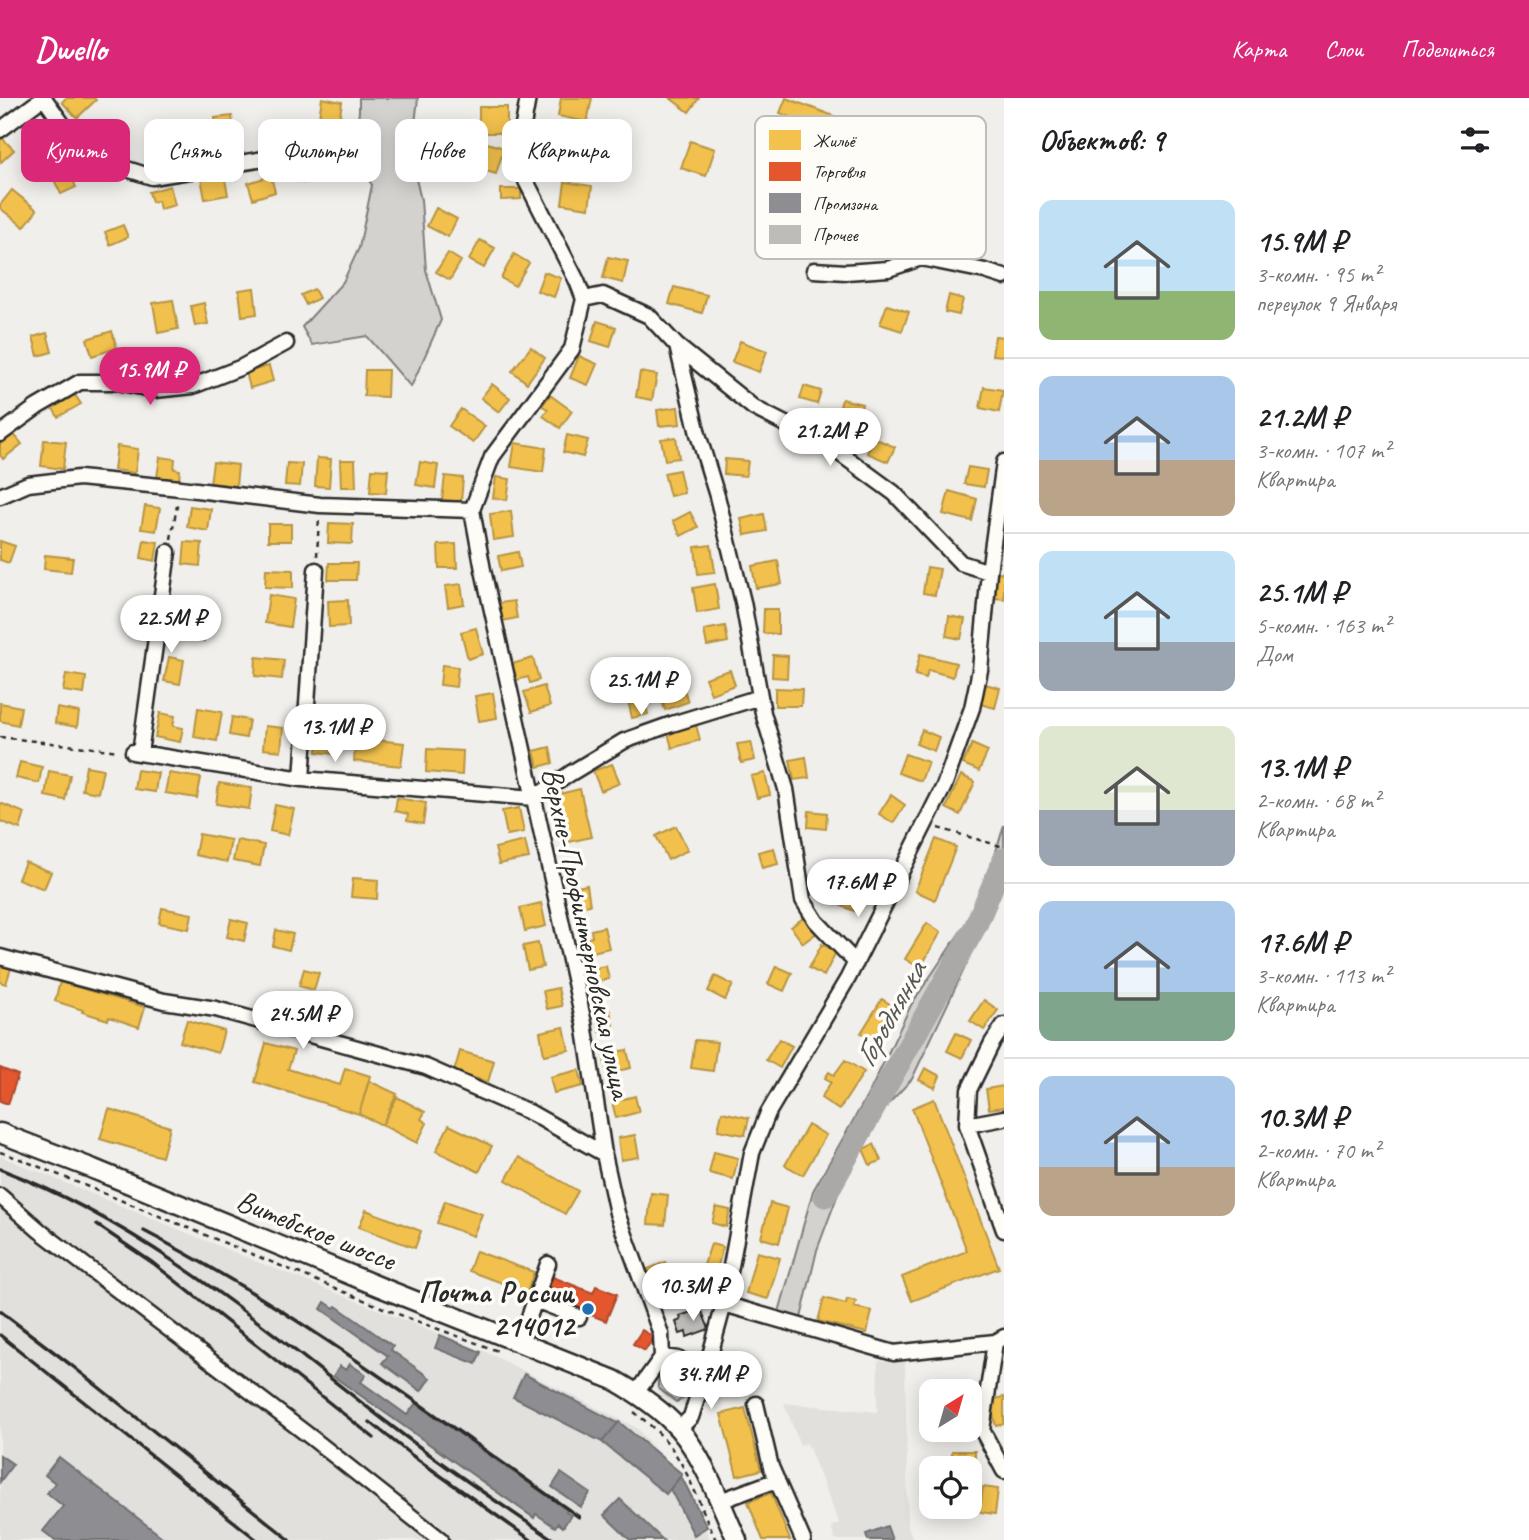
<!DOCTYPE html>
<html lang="ru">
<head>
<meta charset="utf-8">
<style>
	body { margin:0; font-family:Caveat,sans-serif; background:#f6f6f6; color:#202124; height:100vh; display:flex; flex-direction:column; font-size:26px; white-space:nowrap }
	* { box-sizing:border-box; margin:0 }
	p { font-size:23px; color:#757577 }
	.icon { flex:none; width:38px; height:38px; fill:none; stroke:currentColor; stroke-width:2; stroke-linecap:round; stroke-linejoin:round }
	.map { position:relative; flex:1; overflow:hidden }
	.drawer { display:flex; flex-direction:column; background:#fff; width:525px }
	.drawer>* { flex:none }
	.guide { position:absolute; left:21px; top:21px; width:665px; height:63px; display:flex; gap:14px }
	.needle { width:46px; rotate:37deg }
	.buttons { position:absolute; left:919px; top:1281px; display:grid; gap:14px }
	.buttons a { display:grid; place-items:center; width:63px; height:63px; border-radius:14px; background:#fff; box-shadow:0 4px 18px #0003; font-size:35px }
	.price { position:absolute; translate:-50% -60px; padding:0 16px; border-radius:24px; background:#fff; color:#222; font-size:23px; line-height:46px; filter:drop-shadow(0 2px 4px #0008) }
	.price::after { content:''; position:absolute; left:50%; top:42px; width:21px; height:16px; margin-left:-10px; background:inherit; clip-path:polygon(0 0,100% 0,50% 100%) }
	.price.active { background:#db2777; color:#fff }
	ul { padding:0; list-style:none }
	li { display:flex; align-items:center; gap:21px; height:175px; padding:0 35px }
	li+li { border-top:2px solid #e0e0e0 }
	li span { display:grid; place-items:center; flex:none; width:196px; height:140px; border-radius:14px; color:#555 }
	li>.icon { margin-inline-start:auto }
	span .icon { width:84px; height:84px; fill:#fffc; stroke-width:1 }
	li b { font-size:30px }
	h2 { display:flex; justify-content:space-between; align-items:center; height:84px; padding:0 35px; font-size:30px }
	.pill { padding:0 24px; border-radius:14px; background:#fff; box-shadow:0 4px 18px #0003; font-size:24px; line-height:63px }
	.pill.active { background:#db2777; color:#fff }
	header { display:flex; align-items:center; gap:42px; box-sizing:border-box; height:98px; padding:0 35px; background:#db2777; color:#fff }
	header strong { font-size:33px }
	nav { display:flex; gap:38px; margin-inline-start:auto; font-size:24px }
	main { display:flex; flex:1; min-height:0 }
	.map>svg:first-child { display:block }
	.built { fill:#e1e0dc }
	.green { fill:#d3d2cf; stroke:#7f7e7d; stroke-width:2 }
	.homes { fill:#f2c14e; stroke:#b69444; stroke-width:2 }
	.shops { fill:#e4572e; stroke:#ac4a2d; stroke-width:2 }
	.industry { fill:#8d8d92; stroke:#707073; stroke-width:2 }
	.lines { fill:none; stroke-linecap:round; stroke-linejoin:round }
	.river { stroke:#aaa9a7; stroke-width:23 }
	.building { fill:#bdbcb8; stroke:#2b2b2b; stroke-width:2 }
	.minor-casing { stroke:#2b2b2b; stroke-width:19 }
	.major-casing { stroke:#2b2b2b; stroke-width:23 }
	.path { stroke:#2b2b2b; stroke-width:2.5; stroke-dasharray:5 5; stroke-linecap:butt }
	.minor { stroke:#fdfcf7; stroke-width:14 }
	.major { stroke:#fdfcf7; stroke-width:18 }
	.rail { stroke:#2b2b2b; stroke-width:3.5 }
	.poi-dot { fill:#1f6fb2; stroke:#fdfcf7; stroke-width:2.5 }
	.labels { text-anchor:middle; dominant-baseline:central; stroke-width:7; stroke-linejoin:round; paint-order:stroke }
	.street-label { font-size:30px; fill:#2b2b2b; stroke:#fdfcf7 }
	.poi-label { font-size:30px; font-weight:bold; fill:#2b2b2b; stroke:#fdfcf7; text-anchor:end }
	.water-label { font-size:32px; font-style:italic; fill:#575756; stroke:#fdfcf7 }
	.key { fill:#fdfcf7; stroke:#bebdba; stroke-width:2 }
	.key-label { font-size:19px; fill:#2b2b2b }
</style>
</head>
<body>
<header>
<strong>Dwello</strong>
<nav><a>Карта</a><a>Слои</a><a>Поделиться</a></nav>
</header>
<main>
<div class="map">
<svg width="1004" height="1442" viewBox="0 0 1004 1442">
	<rect width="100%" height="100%" fill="#f0efeb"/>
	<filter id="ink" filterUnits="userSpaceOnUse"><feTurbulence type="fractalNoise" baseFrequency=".0143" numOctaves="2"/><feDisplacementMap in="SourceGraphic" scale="14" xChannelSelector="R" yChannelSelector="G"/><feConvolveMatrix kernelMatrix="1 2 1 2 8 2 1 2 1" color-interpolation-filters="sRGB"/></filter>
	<g filter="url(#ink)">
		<path class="built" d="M0 1058 253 1162 488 1255 637 1330 676 1377 711 1442H0Z
			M878 1263 905 1264 908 1428 913 1442H835L831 1429 839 1425 807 1345 800 1347 784 1305 877 1314Z"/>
		<path class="green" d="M359 0H418L411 60 421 102 426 172 441 222 411 289 367 238 312 247 302 229 343 184 359 150 372 87 344 47 356 39 359 13Z
			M1004 727V787L912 981 877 1018 844 1080 817 1152 801 1220 779 1214 813 1093 871 991 911 907 981 803Z
			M673 1269C696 1276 700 1296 676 1304L658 1290C657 1278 663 1273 673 1269Z"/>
		<path class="homes" d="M66 0H94L96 2 77 20 62 4Z
			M322 0 342 4 338 30 318 26Z
			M561 0H592L587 24 558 18Z
			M670 0H699L689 14Z
			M786 0 863 29 857 45 780 15Z
			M479 9H507V35H479Z
			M232 18 234 38 217 40 215 20Z
			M189 37 191 53 170 56 168 39Z
			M2 40 14 52 1 64 0 62V42Z
			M690 43 715 51 706 78 681 70Z
			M487 45 504 50 496 76 479 71Z
			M553 49 574 53 571 69 550 64Z
			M451 59 464 67 454 83 441 75Z
			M314 64 321 76 303 85 296 73Z
			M67 70 76 89 61 96 52 78Z
			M224 76 228 97 205 101 201 80Z
			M271 78 275 94 253 101 248 85Z
			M565 84 592 88 589 110 562 106Z
			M170 88 175 107 160 111 158 103 152 104 149 94Z
			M501 91H521V101L501 102Z
			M12 92 37 112 24 129 0 110V107Z
			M436 110 457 121 448 139 427 128Z
			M123 127 128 139 110 147 105 134Z
			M480 142 495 150 484 170 469 162Z
			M448 155 461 163 450 182 436 174Z
			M514 156 529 165 515 188 501 180Z
			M608 159 628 163 623 185 603 180Z
			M544 174 561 180 554 199 537 193Z
			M674 189 707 197 702 215 669 206Z
			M254 190 257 216 242 218 239 192Z
			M314 191 319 200 306 207 301 197Z
			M949 197 963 201 959 217 945 214Z
			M173 202 178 231 158 235 153 205Z
			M204 205 208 226 195 228 191 208Z
			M887 207 909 214 902 233 880 226Z
			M597 223 616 229 610 249 591 243Z
			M112 233 117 250 92 258 87 241Z
			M47 235 52 254 38 258 33 239Z
			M995 238 1004 239V258L992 257Z
			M740 243 767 253 759 274 732 264Z
			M531 249 545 260 527 285 512 273Z
			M579 258 597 266 588 287 570 280Z
			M269 268 273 283 250 290 246 274Z
			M365 272H388L387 299 364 298Z
			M640 274 657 277 652 302 636 299Z
			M492 286 510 300 499 314 481 300Z
			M804 288 821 293 817 306 800 301Z
			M984 289 1003 292 999 314 980 310Z
			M73 294 81 306 58 319 51 307Z
			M550 297 572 313 560 330 543 318 548 311 542 308Z
			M842 301 862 306 858 322 838 317Z
			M678 309 680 326 659 328 657 312Z
			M461 311 485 328 473 345 449 328Z
			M12 334 22 346 3 361 0 357V343Z
			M567 337 588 342 583 359 563 354Z
			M676 339 679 360 665 362 661 341Z
			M874 340 895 349 888 364 867 355Z
			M44 342 66 344 63 371 41 368Z
			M515 345 546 350 543 374 511 369Z
			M117 348 138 351 135 375 114 372Z
			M160 359 175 361 174 371 180 372 179 382 157 379Z
			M317 360 331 361 329 389 315 388Z
			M725 361 748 363 746 378 724 376Z
			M340 362H355L356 389H341Z
			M213 364 238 367 236 388 210 385Z
			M420 364 438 367 435 390 416 387Z
			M287 365 302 366 300 388 285 387Z
			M968 369 987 372 984 389 964 386Z
			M372 371 388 372 386 395 370 394Z
			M679 372 684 395 670 398 664 375Z
			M445 378 463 380 461 404 442 402Z
			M496 379 510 381 507 402 493 400Z
			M949 393 977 401 972 423 943 416Z
			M145 408 160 410 156 433 141 431Z
			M190 408 211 411 208 433 187 429Z
			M511 413 514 439 493 442 490 416Z
			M690 414 698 429 681 438 673 423Z
			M764 416 767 433 745 437 741 421Z
			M329 425 353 426 352 446 328 445Z
			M268 426H291V443H268Z
			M144 442 158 444 155 463 141 460Z
			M0 443 15 448 9 465 0 462Z
			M185 444 202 445 200 468 183 466Z
			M456 446 457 470H439L438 447Z
			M711 447 715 474 698 476 695 449Z
			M518 454 521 469 501 473 498 458Z
			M45 457 73 460 71 474 44 471Z
			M778 463 782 486 756 490 752 468Z
			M329 465H357L356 482H328Z
			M927 469 940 471 935 497 923 495Z
			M266 471 293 472V490L265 489Z
			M997 474 1004 475V501L995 500Z
			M461 486 464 506 448 509 445 488Z
			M715 486 719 511 697 515 693 490Z
			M269 497 294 501 290 529 265 525Z
			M348 502 349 528 329 529 328 503Z
			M514 503 517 520 502 523 499 505Z
			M764 511H778V536L763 535Z
			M177 515 208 520 204 543 173 538Z
			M949 518 965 521 961 541 946 538Z
			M139 520 153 522 150 542 136 540Z
			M725 528 728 544 707 548 704 532Z
			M476 530 483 556 468 561 461 534Z
			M920 556 956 565 953 579 928 572 926 580 915 577Z
			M773 557 788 558 787 580 772 579Z
			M169 559 184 562 180 586 164 583Z
			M256 559 284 562 282 581 255 578Z
			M533 560 539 582 530 585 528 579 517 582 512 566Z
			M442 567 458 569 456 589 440 587Z
			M730 572 735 587 711 596 705 580Z
			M66 576 86 579 84 596 63 593Z
			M681 582 688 604 665 612 658 590Z
			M985 586 1000 590 995 610 980 606Z
			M544 588 550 608 531 614 524 594Z
			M641 589 648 616 632 620 626 593Z
			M775 590 802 591 801 608H775Z
			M493 595 497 620 479 623 475 598Z
			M0 605 21 609 18 627 0 623Z
			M57 610 79 614 77 629 55 625Z
			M198 610 222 614 217 643 194 639Z
			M160 615 175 618 173 628 183 630 180 644 155 639Z
			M232 619 249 622 246 640 229 637Z
			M696 627 700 642 672 650 668 635Z
			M265 628 283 630 281 653 263 651Z
			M320 629 349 632 347 648 335 647 334 656 317 654Z
			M922 632 939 639 934 653 916 646Z
			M356 640 404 645 401 668 354 663Z
			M751 644 755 662 741 665 737 646Z
			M972 646 988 653 979 673 963 666Z
			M550 649 553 665 538 669 534 653Z
			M427 651 463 653 462 677 426 674Z
			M905 656 928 664 921 683 898 675Z
			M806 659 809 680 794 682 790 662Z
			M20 664 42 669 39 685 16 680Z
			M612 666 620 685 601 693 593 673Z
			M86 668 103 671 98 695 82 692Z
			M137 672 158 675 155 694 134 691Z
			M49 673 70 677 65 702 45 698Z
			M169 675 201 680 197 700 165 695Z
			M765 675 770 697 757 700 751 678Z
			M961 677 975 684 960 717 946 710Z
			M219 685 252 690 249 711 216 706Z
			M580 691 591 739 565 745 555 697Z
			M891 697 905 707 893 725 879 716Z
			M397 700 426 705 423 726 407 723 408 716 395 713Z
			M0 705 25 715 20 731 0 723Z
			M275 707 294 711 288 737 270 733Z
			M519 710 524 734 507 737 502 713Z
			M809 713 827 715 826 731 808 729Z
			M676 728 688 752 668 762 656 738Z
			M199 736 231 742 227 764 195 757Z
			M936 741 956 749 935 802 915 793Z
			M237 742 264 747 260 768 233 763Z
			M525 743 529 760 499 766 495 750Z
			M774 750 778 766 762 770 758 754Z
			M25 764 51 774 44 791 18 781Z
			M353 780 378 782 377 801 351 799Z
			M587 787 590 807 574 810 571 790Z
			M842 788 861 796 854 813 835 805Z
			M541 805 546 828 525 833 520 810Z
			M162 810 192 816 189 831 159 825Z
			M806 818 818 834 803 845 791 829Z
			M231 821 248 825 244 843 227 839Z
			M927 825 941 834 920 870 905 861Z
			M604 829 609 850 584 856 581 842 592 839 591 832Z
			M276 832 293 836 289 852 273 848Z
			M538 845 543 869 528 872 523 848Z
			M822 846 836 854 824 878 809 870Z
			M0 864 12 867 6 886 0 884Z
			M606 868 609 881 590 885 588 871Z
			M776 868 792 875 784 893 768 886Z
			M304 871 319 875 314 892 299 888Z
			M715 878 733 887 725 902 708 893Z
			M60 884 145 909 139 929 109 919 108 922 82 914 83 912 55 903Z
			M558 890 562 908 547 911 543 893Z
			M882 901 896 910 876 944 861 935Z
			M984 902 998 912 984 932 970 923Z
			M610 913 614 931 600 934 596 916Z
			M187 922 224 933 218 955 180 944Z
			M564 929 569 952 544 957 540 934Z
			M956 935 971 942 962 960 947 953Z
			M779 941 792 948 780 970 766 962Z
			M695 942 717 944 713 973 691 970Z
			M266 945 294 953 288 971 340 987 345 970 370 978 359 1016 255 984Z
			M627 952 631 970 607 975 603 956Z
			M460 953 494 963 488 984 454 974Z
			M845 962 864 974 839 1012 821 1000 831 984 825 980 829 974 834 977Z
			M925 970 940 978 935 990 919 982Z
			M579 972 583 988 554 995 550 979Z
			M369 983 397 996 382 1027 359 1016Z
			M1004 988V1009L989 1011 986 991Z
			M635 998 639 1014 616 1020 612 1004Z
			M397 999 425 1014 421 1021 427 1025 417 1045 382 1027Z
			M934 1001 999 1170 912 1203 902 1179 967 1153 912 1010Z
			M109 1011 170 1029 162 1059 100 1041Z
			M722 1014 749 1020 745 1037 718 1032Z
			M449 1027 492 1048 479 1074 436 1053Z
			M808 1027 826 1037 803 1077 785 1067Z
			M635 1037 639 1059 621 1062 618 1040Z
			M874 1046 881 1063 870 1067 863 1051Z
			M714 1054 738 1060 733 1081 709 1075Z
			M519 1059 578 1093 565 1116 506 1082Z
			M651 1095 668 1097 665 1127 648 1126Z
			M445 1103 482 1116 473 1138 437 1125Z
			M770 1105 788 1110 779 1145 761 1140Z
			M716 1109 730 1112 726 1129 712 1125Z
			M366 1112 421 1133 415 1150 359 1129Z
			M711 1146 723 1149 717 1171 704 1167Z
			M476 1153 534 1174 527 1194 469 1173Z
			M757 1154 780 1160 768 1201 746 1195Z
			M665 1164 675 1188 657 1194 648 1171Z
			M824 1200 846 1206 847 1201 856 1203 854 1209 872 1213 867 1235 818 1223Z
			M1004 1299V1326L996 1328 989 1302Z
			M745 1310 761 1372 737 1378 721 1316Z
			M952 1353H975V1368L952 1369Z
			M983 1389 998 1391 995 1416 980 1414Z
			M771 1395 790 1442H763L748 1404Z"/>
		<path class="shops" d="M0 970 18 977 8 1006 0 1003Z
			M548 1177 593 1195 596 1188 617 1196 606 1223 540 1197Z
			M642 1232 654 1239 645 1253 633 1246Z"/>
		<path class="industry" d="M325 1204 334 1210 336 1208 393 1248 391 1252 430 1280 421 1293 382 1265 388 1258 321 1211Z
			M440 1237 481 1254 476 1266 435 1250Z
			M350 1266 366 1277 361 1284 407 1317 416 1305 567 1412 566 1414 571 1417 563 1429 558 1425 555 1429 536 1416 534 1420 333 1278 340 1268 346 1272Z
			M524 1276 618 1325 602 1344 513 1299Z
			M619 1324 682 1376 666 1396 602 1344Z
			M0 1357 13 1366 0 1384Z
			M59 1359 166 1442H55L43 1433 63 1408 47 1395 55 1385 45 1377Z
			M561 1375 590 1395 581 1409 552 1389Z
			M681 1378 707 1429 694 1437 670 1391Z
			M620 1401 663 1442H630L604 1417Z
			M887 1428 892 1442H868L866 1436Z"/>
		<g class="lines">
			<path class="river" d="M825 1098 976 827 1004 761"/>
		</g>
		<path class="building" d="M701 1211 709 1231 687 1239 686 1234 680 1236 676 1224 681 1222 680 1218Z"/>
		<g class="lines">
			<defs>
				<path id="minor" d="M44 0 76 45 105 64 152 79 289 57 334 43
					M528 0 522 33 526 83 577 183 584 201 572 251 492 359 472 412 483 472 584 925 604 1056 617 1115 661 1236 662 1259 636 1295
					M0 32 43 0
					M814 172 846 174 888 171 921 160 985 173 1004 179
					M584 201 603 197 649 218 677 248 698 336 717 398 743 504 763 615 786 691 803 802 816 823 856 865
					M677 248 754 310 834 351 894 395 961 465 989 474
					M0 336 37 309 80 284H118L155 292 193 288 242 269 286 245
					M0 398 28 386 79 380 180 390 320 407 472 412
					M133 654 302 681 534 700 571 675 624 643 672 626 760 599
					M140 655 168 454
					M302 681 316 472
					M0 859 164 903 216 911 426 969 531 1015 604 1056
					M1004 927 992 945 969 992 967 1027 1004 1132
					M967 1027 1004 1020
					M0 1098 40 1133 312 1340 441 1442
					M535 1202 579 1219
					M724 1206 894 1255 995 1244 1004 1239
					M520 1244 548 1166
					M995 1244 982 1332 1004 1373
					M662 1259 678 1261 706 1272
					M756 1306 771 1369 803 1442
					M679 1331 691 1319 706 1272 724 1206 752 1055 768 1015 848 880 944 688 972 610 980 572 989 474 1004 364
					M720 1403 777 1382"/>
				<path id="major" d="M0 1035 91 1070 380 1189 614 1282C637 1295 661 1311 679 1331 703 1358 722 1409 737 1442"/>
			</defs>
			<use href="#minor" class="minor-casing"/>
			<use href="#major" class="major-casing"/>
			<path class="path" d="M171 441 178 402
				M317 458 319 419
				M0 639 119 653
				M938 730 1004 749
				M0 1054 20 1061 403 1218 498 1253
				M634 1314C647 1324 660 1335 670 1348 691 1377 701 1411 716 1442"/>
			<use href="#minor" class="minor"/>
			<use href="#major" class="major"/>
			<path class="rail" d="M0 1071C148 1128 265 1230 389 1326 442 1367 498 1405 554 1442
				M97 1127 153 1165 374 1340
				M144 1133C296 1212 438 1320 579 1419
				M0 1213 71 1267 290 1442
				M0 1237 257 1442
				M370 1324 410 1356 531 1442"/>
		</g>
	</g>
	<circle class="poi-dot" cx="588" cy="1211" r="7"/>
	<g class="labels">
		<g class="street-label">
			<text transform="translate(587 835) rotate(78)">Верхне-Профинтерновская улица</text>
			<text transform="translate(316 1132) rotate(22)">Витебское шоссе</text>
		</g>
		<g class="poi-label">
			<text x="574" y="1194">Почта России<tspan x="574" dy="34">214012</tspan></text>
		</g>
		<g class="water-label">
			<text transform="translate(890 916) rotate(-61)">Городнянка</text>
		</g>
	</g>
	<rect x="755" y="18" width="231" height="143" rx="10" class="key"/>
	<rect x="769" y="32" width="32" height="20" fill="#f2c14e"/>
	<rect x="769" y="64" width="32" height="19" fill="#e4572e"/>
	<rect x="769" y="95" width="32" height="20" fill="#8d8d92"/>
	<rect x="769" y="127" width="32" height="19" fill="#bdbcb8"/>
	<g class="key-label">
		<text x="813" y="49">Жильё</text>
		<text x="813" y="80">Торговля</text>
		<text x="813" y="112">Промзона</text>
		<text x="813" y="143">Прочее</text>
	</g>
</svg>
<div class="buttons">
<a><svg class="needle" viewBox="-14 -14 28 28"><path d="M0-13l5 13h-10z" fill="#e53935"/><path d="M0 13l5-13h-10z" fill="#757577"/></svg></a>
<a><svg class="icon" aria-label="locate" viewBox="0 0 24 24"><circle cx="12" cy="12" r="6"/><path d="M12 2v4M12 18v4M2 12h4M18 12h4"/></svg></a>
</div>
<b class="price active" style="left:150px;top:309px">15.9M ₽</b>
<b class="price" style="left:830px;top:370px">21.2M ₽</b>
<b class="price" style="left:171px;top:557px">22.5M ₽</b>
<b class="price" style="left:641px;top:619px">25.1M ₽</b>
<b class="price" style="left:335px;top:666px">13.1M ₽</b>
<b class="price" style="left:858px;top:821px">17.6M ₽</b>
<b class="price" style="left:303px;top:953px">24.5M ₽</b>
<b class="price" style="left:693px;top:1225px">10.3M ₽</b>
<b class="price" style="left:711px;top:1313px">34.7M ₽</b>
<div class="guide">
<a class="pill active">Купить</a>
<a class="pill">Снять</a>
<a class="pill">Фильтры</a>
<a class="pill">Новое</a>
<a class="pill">Квартира</a>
</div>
</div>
<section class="drawer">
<h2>Объектов: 9<svg class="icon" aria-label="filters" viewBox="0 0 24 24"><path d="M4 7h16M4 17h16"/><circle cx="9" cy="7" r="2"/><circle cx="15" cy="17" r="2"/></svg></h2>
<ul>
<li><span style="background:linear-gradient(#bfe0f5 65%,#8fb573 0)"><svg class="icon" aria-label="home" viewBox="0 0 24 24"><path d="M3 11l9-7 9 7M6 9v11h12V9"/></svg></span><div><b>15.9M ₽</b><p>3-комн. · 95 m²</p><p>переулок 9 Января</p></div></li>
<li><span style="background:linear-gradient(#a9c7e8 60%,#b9a48a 0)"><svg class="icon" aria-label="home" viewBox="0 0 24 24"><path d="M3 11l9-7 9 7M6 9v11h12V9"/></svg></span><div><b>21.2M ₽</b><p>3-комн. · 107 m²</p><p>Квартира</p></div></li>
<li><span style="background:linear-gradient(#bfe0f5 65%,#9aa5b1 0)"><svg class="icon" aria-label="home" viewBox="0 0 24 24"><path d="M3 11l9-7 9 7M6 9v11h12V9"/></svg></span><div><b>25.1M ₽</b><p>5-комн. · 163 m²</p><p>Дом</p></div></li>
<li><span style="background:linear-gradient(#dfe7d0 60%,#9aa5b1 0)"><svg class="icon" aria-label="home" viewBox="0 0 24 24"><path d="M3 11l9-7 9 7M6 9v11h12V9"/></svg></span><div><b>13.1M ₽</b><p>2-комн. · 68 m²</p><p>Квартира</p></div></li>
<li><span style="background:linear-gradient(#a9c7e8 65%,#7fa58c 0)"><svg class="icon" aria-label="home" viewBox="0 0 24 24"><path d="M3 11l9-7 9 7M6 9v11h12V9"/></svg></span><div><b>17.6M ₽</b><p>3-комн. · 113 m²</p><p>Квартира</p></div></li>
<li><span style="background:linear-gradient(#a9c7e8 65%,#b9a48a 0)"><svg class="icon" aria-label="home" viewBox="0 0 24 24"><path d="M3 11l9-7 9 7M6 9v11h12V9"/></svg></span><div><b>10.3M ₽</b><p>2-комн. · 70 m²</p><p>Квартира</p></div></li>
</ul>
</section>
</main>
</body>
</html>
